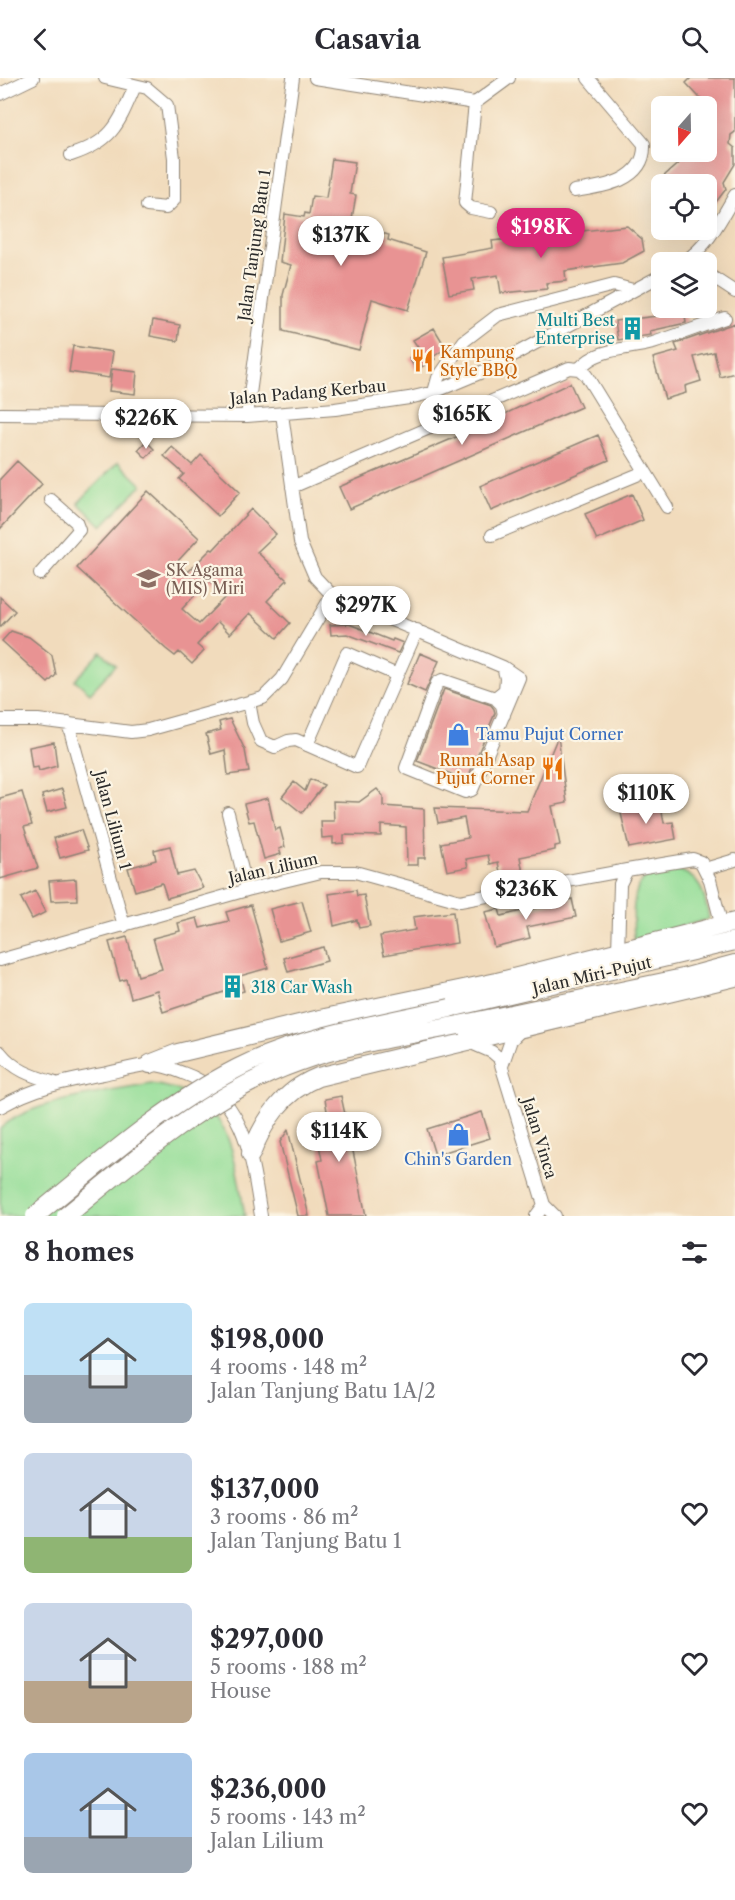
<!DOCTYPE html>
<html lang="en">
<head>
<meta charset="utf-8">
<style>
	body { margin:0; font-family:"Libre Caslon Text",serif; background:#f2f2f3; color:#2b2b33; height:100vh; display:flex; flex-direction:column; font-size:22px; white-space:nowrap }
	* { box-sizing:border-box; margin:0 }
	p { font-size:20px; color:#7c7c81 }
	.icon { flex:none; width:33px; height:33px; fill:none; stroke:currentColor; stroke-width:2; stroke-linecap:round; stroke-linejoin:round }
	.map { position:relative; height:1138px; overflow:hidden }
	.panel { display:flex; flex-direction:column; background:#fff; flex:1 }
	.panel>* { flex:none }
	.needle { width:39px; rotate:200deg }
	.buttons { position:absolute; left:651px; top:18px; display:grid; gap:12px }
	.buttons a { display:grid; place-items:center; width:66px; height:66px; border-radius:9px; background:#fff; box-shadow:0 6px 24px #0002; font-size:30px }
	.price { position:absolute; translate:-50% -51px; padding:0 14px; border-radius:21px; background:#fff; color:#222; font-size:20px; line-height:39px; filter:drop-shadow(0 2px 3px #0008) }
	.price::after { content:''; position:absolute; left:50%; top:36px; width:18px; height:14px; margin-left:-9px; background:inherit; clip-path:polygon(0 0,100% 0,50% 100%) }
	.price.current { background:#db2777; color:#fff }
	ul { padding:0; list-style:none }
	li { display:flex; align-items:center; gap:18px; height:150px; padding:0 24px }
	li span { display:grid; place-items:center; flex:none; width:168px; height:120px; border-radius:9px; color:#555 }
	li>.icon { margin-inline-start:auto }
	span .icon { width:72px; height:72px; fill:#fffc; stroke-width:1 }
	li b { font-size:26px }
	h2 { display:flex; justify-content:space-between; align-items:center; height:72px; padding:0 24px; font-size:26px }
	header { display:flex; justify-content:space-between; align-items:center; height:78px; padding:0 24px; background:#fff; font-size:27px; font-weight:800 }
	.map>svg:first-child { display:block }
	.green { fill:#96de99; stroke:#608462; stroke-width:1.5 }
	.building { fill:#e89393; fill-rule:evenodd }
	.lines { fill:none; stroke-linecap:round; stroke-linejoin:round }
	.minor-casing { stroke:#8e8374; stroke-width:14 }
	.highway-casing { stroke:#8e8374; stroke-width:20 }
	.minor { stroke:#fff; stroke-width:12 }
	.highway { stroke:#fff; stroke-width:18 }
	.highway-bridge-casing { stroke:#8e8374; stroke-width:20; stroke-linecap:butt }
	.highway-bridge { stroke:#fff; stroke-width:18 }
	.labels { text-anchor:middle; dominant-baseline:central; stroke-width:4.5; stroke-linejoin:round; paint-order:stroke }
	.street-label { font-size:16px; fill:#2b2b2b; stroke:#fcf5e5 }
	.culture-label { font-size:16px; fill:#0d838f; stroke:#fcf5e5; text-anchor:end }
	.food-label { font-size:16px; fill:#c56008; stroke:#fcf5e5; text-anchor:start }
	.education-label { font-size:16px; fill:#785e54; stroke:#fcf5e5; text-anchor:start }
	.shop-label { font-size:16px; fill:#366cbe; stroke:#fcf5e5; text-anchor:start }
</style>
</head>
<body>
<header><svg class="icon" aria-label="back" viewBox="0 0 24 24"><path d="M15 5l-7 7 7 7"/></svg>Casavia<svg class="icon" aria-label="search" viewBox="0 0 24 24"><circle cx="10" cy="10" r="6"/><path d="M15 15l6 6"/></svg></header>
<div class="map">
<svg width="735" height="1138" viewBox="0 0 735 1138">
	<rect width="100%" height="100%" fill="#fcf5e5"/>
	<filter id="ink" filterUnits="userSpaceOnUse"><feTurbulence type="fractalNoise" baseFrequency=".0167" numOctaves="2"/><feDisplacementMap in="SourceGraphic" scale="12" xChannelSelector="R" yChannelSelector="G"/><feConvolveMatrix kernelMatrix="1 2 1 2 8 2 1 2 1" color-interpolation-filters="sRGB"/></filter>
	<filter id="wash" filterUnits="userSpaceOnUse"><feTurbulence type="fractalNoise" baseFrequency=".008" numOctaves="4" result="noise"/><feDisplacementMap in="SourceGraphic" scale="24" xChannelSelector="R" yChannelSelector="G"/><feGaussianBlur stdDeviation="1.35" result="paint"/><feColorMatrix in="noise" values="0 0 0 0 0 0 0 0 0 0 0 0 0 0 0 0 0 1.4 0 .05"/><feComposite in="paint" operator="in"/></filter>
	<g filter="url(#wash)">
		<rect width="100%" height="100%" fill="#f1dbbc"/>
		<path class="green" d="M118 384 142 407 102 448 78 425Z
			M101 574 116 587 90 615 75 602Z
			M674 791C701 797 705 816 709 841L634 862C633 830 628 790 674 791Z
			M151 1006C232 1016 233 1073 245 1138H0V1051C30 1021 109 1015 151 1006Z"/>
		<g id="blocks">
			<path class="building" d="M691 0H735V54L731 57 730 66 735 70V86L724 104 726 111 706 137V106H655L682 82 674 74H706V42L711 36V32L686 5Z
				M332 81 355 84 350 116 356 117 351 147 389 157 388 162 426 174 408 232 372 221 359 272 283 253V217L291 187 280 184 285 136 304 139 305 135 309 136 312 118 326 120Z
				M627 148 642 161 644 173 622 185 565 193 566 203 546 205 547 211 501 215 498 197 472 201 474 212 449 216 442 179 493 170 492 163Z
				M667 230H684L686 245 650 253 651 257 618 262 615 243 657 238 656 231Z
				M153 242 180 247 178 263 150 258Z
				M735 245V295L720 299 714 274 694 279 701 303 685 308 686 315 665 321 653 280 678 273 675 266Z
				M434 250 446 270 433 279 435 281 416 292 409 280 421 274 413 262Z
				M73 268 113 274 109 300 69 294Z
				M112 291 137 294 135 316 109 313Z
				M570 305 581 329 349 431 339 409 461 357Z
				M598 357 609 382 491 433 480 408Z
				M146 363 154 371 146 380 138 372Z
				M172 369 192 387 201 377 240 414 218 438 179 401 184 396 164 378Z
				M17 383 42 406 0 451V401Z
				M148 413 199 460 177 484 188 494 211 471 213 472 251 431 276 456 257 474 287 502 267 523 290 545 277 560 250 535 230 556 218 544 197 567 204 573 192 586 179 574 175 578 166 571 77 490ZM209 502 227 517 199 546 182 531Z
				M632 416 643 442 597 462 585 436Z
				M0 519 15 533 0 549Z
				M349 546 392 563 393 561 403 565 398 575 347 556 331 557 330 547Z
				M11 553 29 559 52 577 56 597 48 605 2 563Z
				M420 575 439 583 425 614 407 606Z
				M444 611 491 627 494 631 495 635 467 702 417 683Z
				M230 641 245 672 249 694 228 697 225 672 211 676 206 656 221 652 219 644Z
				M558 658 567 725 552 728 560 767 555 768V772L520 779 523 795 501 800 498 784 490 786 488 777 466 781 468 789 447 793 441 765 468 760 464 740 438 745 435 730 527 733Z
				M54 664 57 688 39 693 38 689 32 690 29 669Z
				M310 701 324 707 302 735 282 719 294 704 305 713Z
				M62 711 67 729 47 734 42 717Z
				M377 711 383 718V728L424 731 425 780H418V787H407L406 749 381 747V758L344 757V765L333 766V759L322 760 321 743H334L333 723 359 724Z
				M22 714 32 747 24 749 38 790 0 801V720Z
				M268 720 275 752 280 750 285 769 279 771 281 776 264 781 254 743 249 744 244 726Z
				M660 724 664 745 673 744 676 761 629 770 620 731Z
				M81 752 88 772 60 780 54 760Z
				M170 768 177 797 194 793 203 810 167 820 162 805 135 813 128 790 156 782 154 772Z
				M76 801 77 822 51 823 49 803Z
				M356 812 357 818 364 817 370 848 359 850 357 842 334 848 329 816Z
				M35 813 46 834 32 841 21 820Z
				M572 821 576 839 527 849 530 860 494 869 485 834 499 831 501 838Z
				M302 823 311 854 279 863 270 831Z
				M251 827 268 890 240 898 244 913 226 918 224 914 163 934 157 912 131 920 126 901 120 903 109 864 127 859 138 898 162 891 153 860 180 853 178 845 197 840 200 850 229 843 226 834Z
				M453 834 457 865 384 877 380 858 415 852 413 839Z
				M323 869 327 883 288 894 284 880Z
				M341 1018 354 1078 366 1138H329L318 1083 322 1082 314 1042 328 1039 325 1021Z
				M482 1034 490 1060 435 1077 427 1051Z
				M288 1052 309 1138H298L280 1064Z"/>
		</g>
	</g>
	<g filter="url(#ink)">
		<use href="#blocks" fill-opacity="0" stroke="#8e8374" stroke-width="1.5"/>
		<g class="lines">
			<defs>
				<path id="minor" d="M105 0 147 10 167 27 174 80V122L166 130 147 128
					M315 0 475 25 509 0
					M0 16 33 0
					M475 25 465 125 471 130 491 134
					M71 77C113 63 118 47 135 8
					M574 113C603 109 646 103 644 66L588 0
					M683 184C707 170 721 141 735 117
					M706 195 735 214
					M579 291C598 269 627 272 653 265 678 257 701 248 725 240
					M434 314 438 300 464 263 498 237 614 207 633 212
					M0 336 247 338 335 331 409 320 434 314 482 294 662 197
					M282 336 300 464 315 499 332 517 503 589 519 600 472 712 465 714 406 690 437 605 442 602 495 620 502 627 504 637
					M247 338 293 0
					M292 409 569 290 579 291 586 297 667 429
					M492 457 644 394
					M40 496 79 452 76 444 51 422
					M495 620 505 612 506 600 503 589
					M249 624 253 645 261 663 275 669 288 663 296 662 357 689 417 552
					M0 642H38L131 654 148 652 263 620 282 601 332 517
					M68 645 124 848
					M307 667 347 575 397 597
					M228 735 247 812
					M705 791 735 782
					M618 874 620 806 627 792 693 781 701 784 710 802 722 848
					M0 882 247 812 321 794H355L460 823 627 792
					M469 964 492 974 499 980 544 1127 555 1138
					M0 974C15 993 33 998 55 1005
					M502 988 511 962 522 951
					M0 1029C33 1010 66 1003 103 996 118 993 133 988 148 987 159 986 173 991 183 995 246 1017 252 1082 261 1138
					M536 1138 544 1127"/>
				<path id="highway" d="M450 930 735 863
					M459 947 683 900 735 886
					M150 986 178 975 320 941 497 904 735 844
					M251 1076C264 1042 283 1013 318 999L735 899"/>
			</defs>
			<use href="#minor" class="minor-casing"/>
			<use href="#highway" class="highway-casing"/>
			<use href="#minor" class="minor"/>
			<use href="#highway" class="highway"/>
			<defs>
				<path id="highway-bridge" d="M35 1138C100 1085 164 1028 238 990 296 960 386 944 450 930
					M66 1138C138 1079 210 1015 298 984 350 965 406 958 459 947"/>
			</defs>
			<use href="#highway-bridge" class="highway-bridge-casing"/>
			<use href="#highway-bridge" class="highway-bridge"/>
		</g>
	</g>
	<defs>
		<symbol id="building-bare" viewBox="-9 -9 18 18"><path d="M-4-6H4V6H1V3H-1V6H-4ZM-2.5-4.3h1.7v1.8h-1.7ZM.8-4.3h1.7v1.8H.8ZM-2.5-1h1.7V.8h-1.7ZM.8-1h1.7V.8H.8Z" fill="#0f9aa8" stroke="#fcf5e5" stroke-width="2.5" paint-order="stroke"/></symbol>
		<symbol id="restaurant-bare" viewBox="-9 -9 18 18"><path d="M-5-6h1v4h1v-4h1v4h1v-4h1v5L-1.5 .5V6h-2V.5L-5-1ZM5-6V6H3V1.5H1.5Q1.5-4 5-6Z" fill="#e8710a" stroke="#fcf5e5" stroke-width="2.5" paint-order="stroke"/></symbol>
		<symbol id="school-bare" viewBox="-9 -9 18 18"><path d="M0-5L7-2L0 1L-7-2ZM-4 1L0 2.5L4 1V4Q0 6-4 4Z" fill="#8d6e63" stroke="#fcf5e5" stroke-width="2.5" paint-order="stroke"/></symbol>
		<symbol id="shop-bare" viewBox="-9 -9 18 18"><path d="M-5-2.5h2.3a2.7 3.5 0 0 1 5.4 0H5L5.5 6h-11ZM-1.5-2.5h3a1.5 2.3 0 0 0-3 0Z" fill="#3f7fe0" stroke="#fcf5e5" stroke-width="2.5" paint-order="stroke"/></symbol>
	</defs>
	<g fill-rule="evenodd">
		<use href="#building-bare" x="616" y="234" width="33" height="33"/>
		<use href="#restaurant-bare" x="406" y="266" width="33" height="33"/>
		<use href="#school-bare" x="132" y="484" width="33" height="33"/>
		<use href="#shop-bare" x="442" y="640" width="33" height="33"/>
		<use href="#restaurant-bare" x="536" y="674" width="33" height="33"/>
		<use href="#building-bare" x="216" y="892" width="33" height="33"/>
		<use href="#shop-bare" x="442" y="1040" width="33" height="33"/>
	</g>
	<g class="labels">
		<g class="street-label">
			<text transform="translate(254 167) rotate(-82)">Jalan Tanjung Batu 1</text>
			<text transform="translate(308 314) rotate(-5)">Jalan Padang Kerbau</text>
			<text transform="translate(113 742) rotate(75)">Jalan Lilium 1</text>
			<text transform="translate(273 790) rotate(-13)">Jalan Lilium</text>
			<text transform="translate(592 897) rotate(-13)">Jalan Miri-Pujut</text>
			<text transform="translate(540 1060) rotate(73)">Jalan Vinca</text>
		</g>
		<g class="culture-label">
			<text x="615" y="242">Multi Best<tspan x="615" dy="18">Enterprise</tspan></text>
			<text x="251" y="909" text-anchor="start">318 Car Wash</text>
		</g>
		<g class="food-label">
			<text x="440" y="274">Kampung<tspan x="440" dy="18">Style BBQ</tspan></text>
			<text x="535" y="682" text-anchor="end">Rumah Asap<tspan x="535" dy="18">Pujut Corner</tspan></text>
		</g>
		<g class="education-label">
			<text x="166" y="492">SK Agama<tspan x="166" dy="18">(MIS) Miri</tspan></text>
		</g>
		<g class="shop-label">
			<text x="476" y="656">Tamu Pujut Corner</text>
			<text x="458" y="1081" text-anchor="middle">Chin's Garden</text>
		</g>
	</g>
</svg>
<div class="buttons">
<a><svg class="needle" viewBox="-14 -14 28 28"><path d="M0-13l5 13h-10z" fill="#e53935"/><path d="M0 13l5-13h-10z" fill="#7c7c81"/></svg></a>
<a><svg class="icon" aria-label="locate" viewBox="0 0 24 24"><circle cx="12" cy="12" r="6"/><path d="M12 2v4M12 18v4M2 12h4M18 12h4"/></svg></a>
<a><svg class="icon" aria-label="layers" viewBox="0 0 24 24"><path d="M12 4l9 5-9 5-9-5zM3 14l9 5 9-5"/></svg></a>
</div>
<b class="price current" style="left:541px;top:181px">$198K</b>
<b class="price" style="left:341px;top:189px">$137K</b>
<b class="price" style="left:462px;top:368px">$165K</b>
<b class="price" style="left:146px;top:372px">$226K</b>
<b class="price" style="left:366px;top:559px">$297K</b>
<b class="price" style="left:646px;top:747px">$110K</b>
<b class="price" style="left:526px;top:843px">$236K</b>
<b class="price" style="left:339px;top:1085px">$114K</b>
</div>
<section class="panel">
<h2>8 homes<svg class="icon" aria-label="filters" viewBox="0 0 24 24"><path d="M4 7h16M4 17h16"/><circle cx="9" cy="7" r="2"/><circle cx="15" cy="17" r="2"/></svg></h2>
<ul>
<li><span style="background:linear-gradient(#bfe0f5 60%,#9aa5b1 0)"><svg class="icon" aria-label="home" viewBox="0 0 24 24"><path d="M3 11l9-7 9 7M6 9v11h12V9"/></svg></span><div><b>$198,000</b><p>4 rooms · 148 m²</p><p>Jalan Tanjung Batu 1A/2</p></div><svg class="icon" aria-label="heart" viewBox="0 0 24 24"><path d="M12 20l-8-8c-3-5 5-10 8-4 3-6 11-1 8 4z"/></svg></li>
<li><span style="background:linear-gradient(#c9d6e8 70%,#8fb573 0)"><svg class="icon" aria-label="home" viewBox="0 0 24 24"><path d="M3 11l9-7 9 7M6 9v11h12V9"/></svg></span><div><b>$137,000</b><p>3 rooms · 86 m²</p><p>Jalan Tanjung Batu 1</p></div><svg class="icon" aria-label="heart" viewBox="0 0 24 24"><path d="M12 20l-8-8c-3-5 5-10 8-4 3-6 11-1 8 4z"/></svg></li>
<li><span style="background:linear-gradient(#c9d6e8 65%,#b9a48a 0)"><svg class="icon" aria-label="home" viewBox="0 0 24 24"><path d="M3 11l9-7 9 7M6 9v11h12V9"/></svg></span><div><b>$297,000</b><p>5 rooms · 188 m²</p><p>House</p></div><svg class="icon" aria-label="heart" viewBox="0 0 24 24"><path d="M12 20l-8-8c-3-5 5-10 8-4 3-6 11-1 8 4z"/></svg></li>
<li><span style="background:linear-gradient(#a9c7e8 70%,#9aa5b1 0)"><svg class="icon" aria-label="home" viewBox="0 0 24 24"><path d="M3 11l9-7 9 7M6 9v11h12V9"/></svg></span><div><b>$236,000</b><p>5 rooms · 143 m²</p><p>Jalan Lilium</p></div><svg class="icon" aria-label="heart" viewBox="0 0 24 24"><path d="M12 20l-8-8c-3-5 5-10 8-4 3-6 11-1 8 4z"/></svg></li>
</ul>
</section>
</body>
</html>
